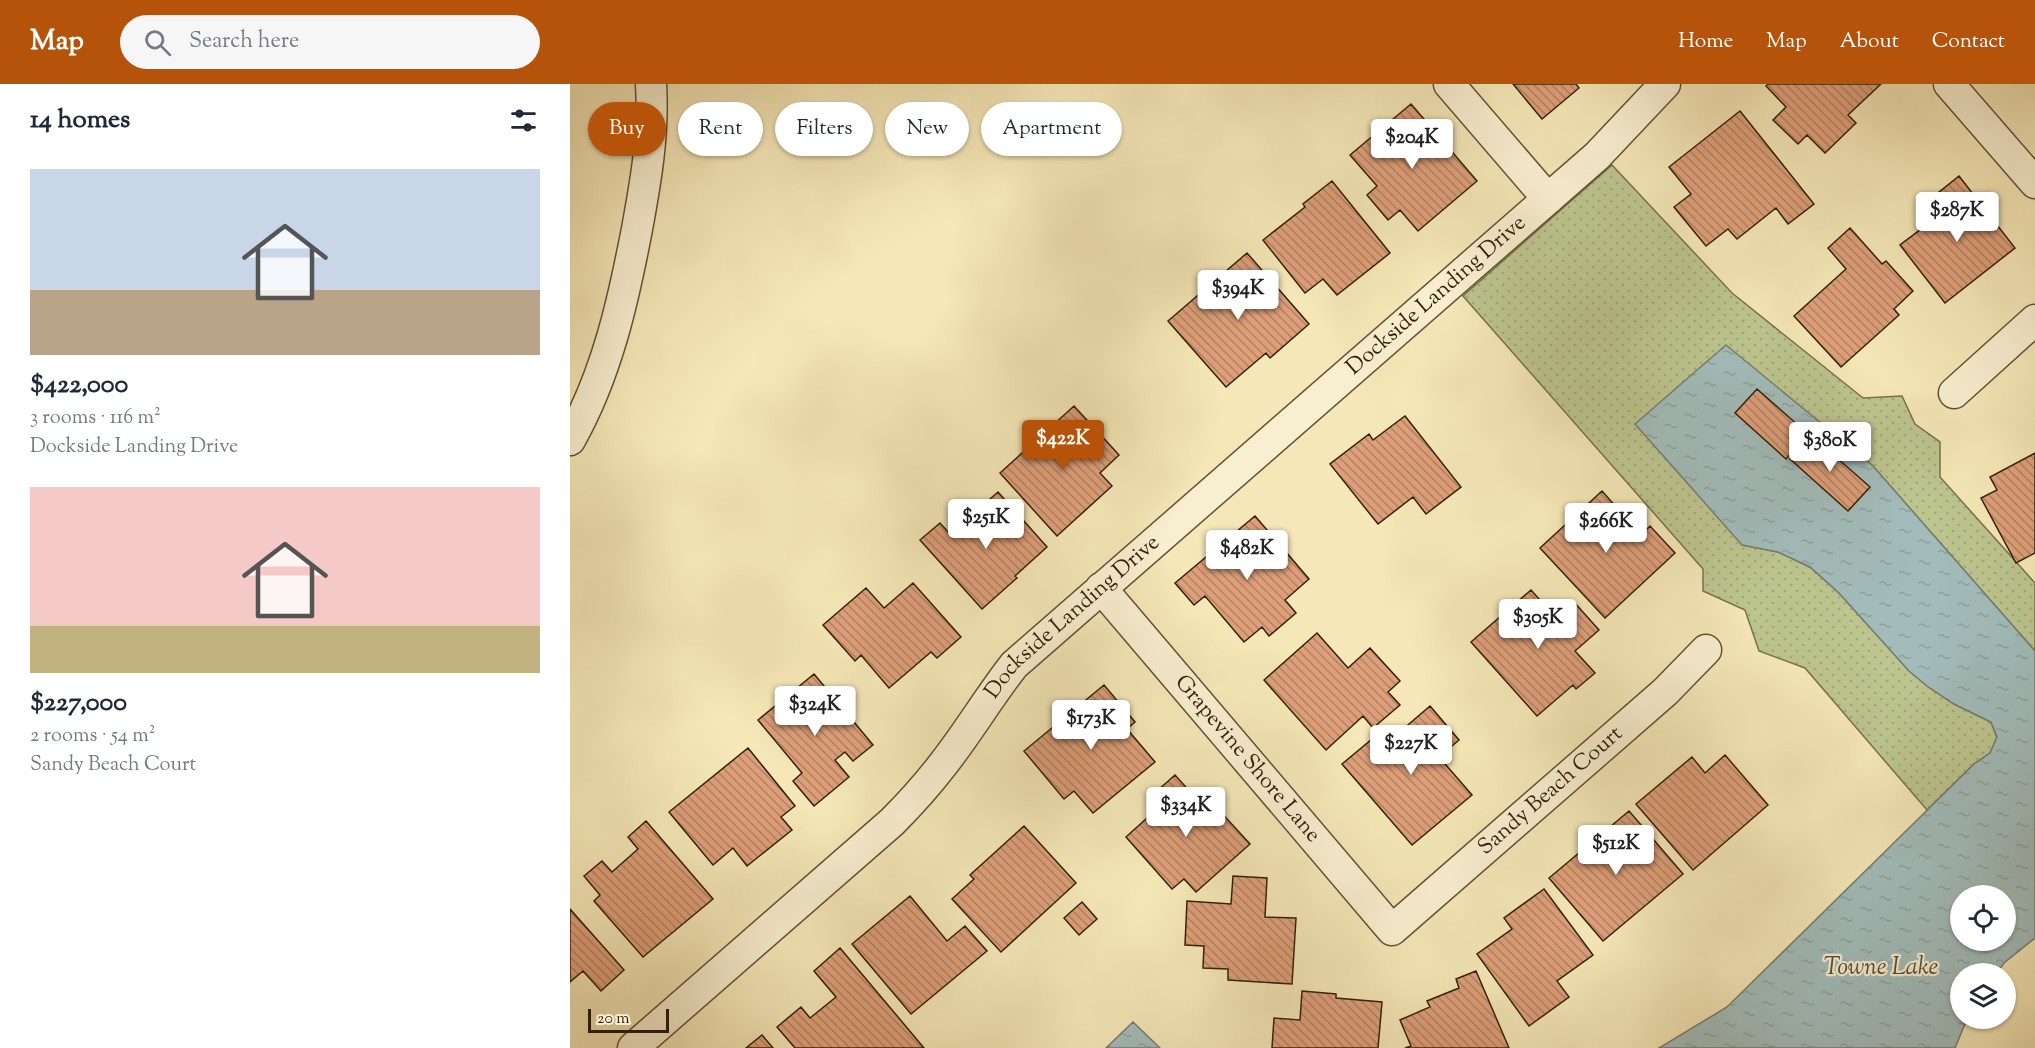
<!DOCTYPE html>
<html lang="en">
<head>
<meta charset="utf-8">
<style>
	body { margin:0; font-family:"Sorts Mill Goudy",serif; background:#f6f6f7; color:#1f2937; height:100vh; display:flex; flex-direction:column; font-size:22px; white-space:nowrap }
	* { box-sizing:border-box; margin:0 }
	p { font-size:20px; color:#747a83 }
	.icon { flex:none; width:33px; height:33px; fill:none; stroke:currentColor; stroke-width:2; stroke-linecap:round; stroke-linejoin:round }
	.map { position:relative; flex:1; overflow:hidden }
	.details { display:flex; flex-direction:column; background:#fff; width:570px }
	.details>* { flex:none }
	.top-card { position:absolute; left:18px; top:18px; width:570px; height:54px; display:flex; gap:12px }
	.fabs { position:absolute; left:1380px; top:801px; display:grid; gap:12px }
	.fabs a { display:grid; place-items:center; width:66px; height:66px; border-radius:50%; background:#fff; box-shadow:0 2px 4px #0004; font-size:30px }
	.scale { position:absolute; left:18px; bottom:15px; width:81px; box-sizing:border-box; padding-left:6px; border:3px solid #322007; border-top:0; font-size:16px; line-height:21px; white-space:nowrap; color:#322007; -webkit-text-stroke:4px #f8efd0; paint-order:stroke }
	.price { position:absolute; translate:-50% -51px; padding:0 14px; border-radius:6px; background:#fff; color:#222; font-size:20px; line-height:39px; filter:drop-shadow(0 2px 3px #0008) }
	.price::after { content:''; position:absolute; left:50%; top:36px; width:18px; height:14px; margin-left:-9px; background:inherit; clip-path:polygon(0 0,100% 0,50% 100%) }
	.price.on { background:#b45309; color:#fff }
	ul { padding:0; list-style:none }
	li { display:grid; align-content:center; gap:12px; height:318px; padding:0 30px }
	li span { display:grid; place-items:center; height:186px; border-radius:0px; color:#555 }
	li>.icon { margin-inline-start:auto }
	span .icon { width:108px; height:108px; fill:#fffc; stroke-width:1 }
	li b { font-size:26px }
	h2 { display:flex; justify-content:space-between; align-items:center; height:72px; padding:0 30px; font-size:26px }
	.chip { padding:0 21px; border-radius:27px; background:#fff; box-shadow:0 2px 4px #0004; font-size:21px; line-height:54px }
	.chip.on { background:#b45309; color:#fff }
	header { display:flex; align-items:center; gap:36px; box-sizing:border-box; height:84px; padding:0 30px; background:#b45309; color:#fff }
	header strong { font-size:28px }
	nav { display:flex; gap:33px; margin-inline-start:auto; font-size:21px }
	.search { width:420px; height:54px; background:#f6f6f7; display:flex; align-items:center; gap:15px; box-sizing:border-box; padding:0 21px; border-radius:33px; color:#747a83; font-size:22px }
	main { display:flex; flex:1; min-height:0 }
	.map>svg:first-child { display:block }
	.grass { fill:url(#grass-dots); stroke:#77724a; stroke-width:1.5 }
	.water { fill:url(#water-ripples); stroke:#757e72; stroke-width:1.5; fill-rule:evenodd }
	.building { fill:url(#building-back-hatch); stroke:#322007; stroke-width:1.5 }
	.lines { fill:none; stroke-linecap:round; stroke-linejoin:round }
	.minor-casing { stroke:#635233; stroke-width:33 }
	.minor { stroke:#f8efd0; stroke-width:30 }
	.labels { text-anchor:middle; dominant-baseline:central; stroke-width:4.5; stroke-linejoin:round; paint-order:stroke }
	.street-label { font-size:22px; fill:#322007; stroke:#f8efd0 }
	.water-label { font-size:24px; font-style:italic; fill:#544f3d; stroke:#f8efd0 }
</style>
</head>
<body>
<header>
<strong>Map</strong>
<div class="search"><svg class="icon" aria-label="search" viewBox="0 0 24 24"><circle cx="10" cy="10" r="6"/><path d="M15 15l6 6"/></svg>Search here</div>
<nav><a>Home</a><a>Map</a><a>About</a><a>Contact</a></nav>
</header>
<main>
<section class="details">
<h2>14 homes<svg class="icon" aria-label="filters" viewBox="0 0 24 24"><path d="M4 7h16M4 17h16"/><circle cx="9" cy="7" r="2"/><circle cx="15" cy="17" r="2"/></svg></h2>
<ul>
<li><span style="background:linear-gradient(#c9d6e8 65%,#b9a48a 0)"><svg class="icon" aria-label="home" viewBox="0 0 24 24"><path d="M3 11l9-7 9 7M6 9v11h12V9"/></svg></span><div><b>$422,000</b><p>3 rooms · 116 m²</p><p>Dockside Landing Drive</p></div></li>
<li><span style="background:linear-gradient(#f6c9c9 75%,#c2b280 0)"><svg class="icon" aria-label="home" viewBox="0 0 24 24"><path d="M3 11l9-7 9 7M6 9v11h12V9"/></svg></span><div><b>$227,000</b><p>2 rooms · 54 m²</p><p>Sandy Beach Court</p></div></li>
</ul>
</section>
<div class="map">
<svg width="1465" height="964" viewBox="0 0 1465 964">
	<defs>
		<pattern id="grass-dots" width="8" height="8" patternUnits="userSpaceOnUse" patternTransform="scale(1.5)"><rect width="8" height="8" fill="#bcc58e"/><path d="M2 2h.1M6 6h.1" fill="none" stroke="#a2a979" stroke-width="1.8" stroke-linecap="round"/></pattern>
		<pattern id="water-ripples" width="26" height="14" patternUnits="userSpaceOnUse" patternTransform="scale(1.5)"><rect width="26" height="14" fill="#a2bcba"/><path d="M2 4q2-2 4 0t4 0M15 11q2-2 4 0t4 0" fill="none" stroke="#8ca19e"/></pattern>
		<pattern id="building-back-hatch" width="6" height="6" patternUnits="userSpaceOnUse" patternTransform="scale(1.5)"><rect width="6" height="6" fill="#dd9f79"/><path d="M-1 5l2 2M0 0l6 6M5-1l2 2" fill="none" stroke="#b48161"/></pattern>
	</defs>
	<rect width="100%" height="100%" fill="#f5e7b7"/>
	<filter id="stains"><feTurbulence type="fractalNoise" baseFrequency=".00333" numOctaves="4"/><feColorMatrix values="0 0 0 0 .2 0 0 0 0 .09 0 0 0 0 .02 0 0 0 .5 -.17"/></filter>
	<radialGradient id="worn" r=".72"><stop offset=".6" stop-color="#630" stop-opacity="0"/><stop offset="1" stop-color="#630" stop-opacity=".3"/></radialGradient>
	<path class="grass" d="M1042 81 1162 209 1293 314 1332 312 1345 340 1370 358V393L1465 499V567L1302 381 1172 461 1208 468 1240 483 1269 509 1339 587 1357 602 1384 620 1421 638 1427 654 1420 669 1404 680 1357 726 1235 584 1189 567 1175 526 1133 507V485L893 212Z"/>
	<path class="water" d="M1156 261 1302 381 1465 567V854L1434 879 1427 889 1390 890V934L1397 935 1385 964H1089L1157 923 1404 680 1420 669 1427 653 1421 638 1384 620 1357 602 1339 587 1269 509 1240 483 1208 468 1172 461 1065 340ZM1390 812H1436V856H1390Z
		M563 938 590 964H536Z"/>
	<path class="building" d="M943 0H1006L1009 4 972 35Z
		M1198 0H1311L1278 31 1286 39 1255 69 1237 51 1228 60 1203 36 1216 23 1196 2Z
		M841 20 907 97 848 147 830 126 818 136 797 111 807 102 780 71Z
		M1170 27 1244 120 1218 140 1206 124 1167 155 1158 145 1136 162 1104 123 1121 110 1099 83Z
		M1389 92 1445 164 1375 219 1330 161 1379 124 1368 109Z
		M762 97 820 169 767 211 753 195 735 209 693 156 735 123 733 120Z
		M1280 144 1312 180 1316 177 1343 207 1324 225 1329 231 1271 283 1224 232 1276 185 1258 164Z
		M677 169 739 240 700 274 696 269 656 303 598 237Z
		M1187 305 1238 350 1216 375 1165 329Z
		M504 322 549 371 530 389 542 402 487 452 430 389Z
		M835 332 891 403 856 430 843 413 808 440 760 380 799 350 803 356Z
		M1241 351 1300 403 1278 427 1220 375Z
		M1465 369V469L1446 479 1411 414 1427 406 1420 393Z
		M1032 407 1071 451 1080 442 1105 469 1035 534 970 464Z
		M428 408 477 463 445 492 447 494 412 525 350 456 370 439 380 450Z
		M685 432 739 495 715 516 726 529 699 552 692 543 674 558 635 512 624 521 605 499Z
		M343 499 391 553 367 574 361 568 319 604 291 571 285 577 253 541 296 504 314 524Z
		M961 506 985 533 1003 517 1029 546 1005 567 1025 589 1006 605 1003 601 967 632 901 558Z
		M747 549 778 584 800 564 830 597 818 608 830 621 803 644 793 632 756 666 694 596Z
		M244 590 303 661 283 677 275 668 265 676 279 693 244 722 223 697 232 689 188 636Z
		M534 601 565 638 557 645 585 678 523 729 504 707 494 715 454 667Z
		M860 622 889 656 869 673 902 711 842 761 772 680 802 655 810 665Z
		M178 664 225 722 211 733 222 746 177 782 163 764 143 781 99 728Z
		M1155 671 1198 721 1123 786 1066 720 1122 673 1135 689Z
		M605 691 640 730 647 724 680 760 626 808 614 795 602 805 556 753 587 725 578 715Z
		M1059 727 1113 790 1033 857 979 794Z
		M76 737 143 815 73 873 24 817 30 811 14 792 32 777 42 788 68 765 58 753Z
		M454 742 506 799 431 868 382 815 404 795 400 791Z
		M663 792 697 794 695 833 726 834 722 900 658 896V885L633 884 634 862 615 861 617 817 661 820Z
		M974 805 1023 871 987 897 999 913 959 942 907 870 942 845 934 834Z
		M340 812 377 857 395 842 417 867 341 930 282 860Z
		M512 818 527 835 509 851 494 834Z
		M0 825 54 886 31 907 13 887 0 898Z
		M270 864 354 964H225L207 943 231 923 240 934 266 913 244 887Z
		M906 887 939 964H835L841 962 830 936 860 923 857 917 889 904 886 895Z
		M732 907 766 910V914L812 918 808 964H702L704 934 730 936Z
		M192 951 203 964H176Z"/>
	<g class="lines">
		<defs>
			<g id="minor">
				<path d="M879 0 978 115"/>
				<path d="M1379 0 1465 99"/>
				<path d="M1384 309 1465 236"/>
				<path d="M0 356C37 290 53 218 67 145 76 96 84 50 81 0"/>
				<path id="s1" d="M531 504 822 846 1095 608 1136 566"/>
				<path id="s2" d="M63 964 322 738C341 719 358 700 374 679 399 647 419 613 444 581L1027 72 1095 0"/>
			</g>
		</defs>
		<use href="#minor" class="minor-casing"/>
		<use href="#minor" class="minor"/>
	</g>
	<g class="labels">
		<g class="street-label">
			<text stroke="none"><textPath href="#s2" startOffset="1104">Dockside Landing Drive</textPath></text>
			<text stroke="none"><textPath href="#s2" startOffset="618">Dockside Landing Drive</textPath></text>
			<text stroke="none"><textPath href="#s1" startOffset="225">Grapevine Shore Lane</textPath></text>
			<text stroke="none"><textPath href="#s1" startOffset="660">Sandy Beach Court</textPath></text>
		</g>
		<g class="water-label">
			<text x="1311" y="884">Towne Lake</text>
		</g>
	</g>
	<rect width="100%" height="100%" filter="url(#stains)"/>
	<rect width="100%" height="100%" fill="url(#worn)"/>
</svg>
<div class="fabs">
<a><svg class="icon" aria-label="locate" viewBox="0 0 24 24"><circle cx="12" cy="12" r="6"/><path d="M12 2v4M12 18v4M2 12h4M18 12h4"/></svg></a>
<a><svg class="icon" aria-label="layers" viewBox="0 0 24 24"><path d="M12 4l9 5-9 5-9-5zM3 14l9 5 9-5"/></svg></a>
</div>
<div class="scale">20 m</div>
<b class="price" style="left:842px;top:86px">$204K</b>
<b class="price" style="left:1387px;top:159px">$287K</b>
<b class="price" style="left:668px;top:237px">$394K</b>
<b class="price on" style="left:493px;top:387px">$422K</b>
<b class="price" style="left:1260px;top:389px">$380K</b>
<b class="price" style="left:416px;top:466px">$251K</b>
<b class="price" style="left:1036px;top:470px">$266K</b>
<b class="price" style="left:677px;top:497px">$482K</b>
<b class="price" style="left:968px;top:566px">$305K</b>
<b class="price" style="left:245px;top:653px">$324K</b>
<b class="price" style="left:521px;top:667px">$173K</b>
<b class="price" style="left:841px;top:692px">$227K</b>
<b class="price" style="left:616px;top:754px">$334K</b>
<b class="price" style="left:1046px;top:792px">$512K</b>
<div class="top-card">
<a class="chip on">Buy</a>
<a class="chip">Rent</a>
<a class="chip">Filters</a>
<a class="chip">New</a>
<a class="chip">Apartment</a>
</div>
</div>
</main>
</body>
</html>
